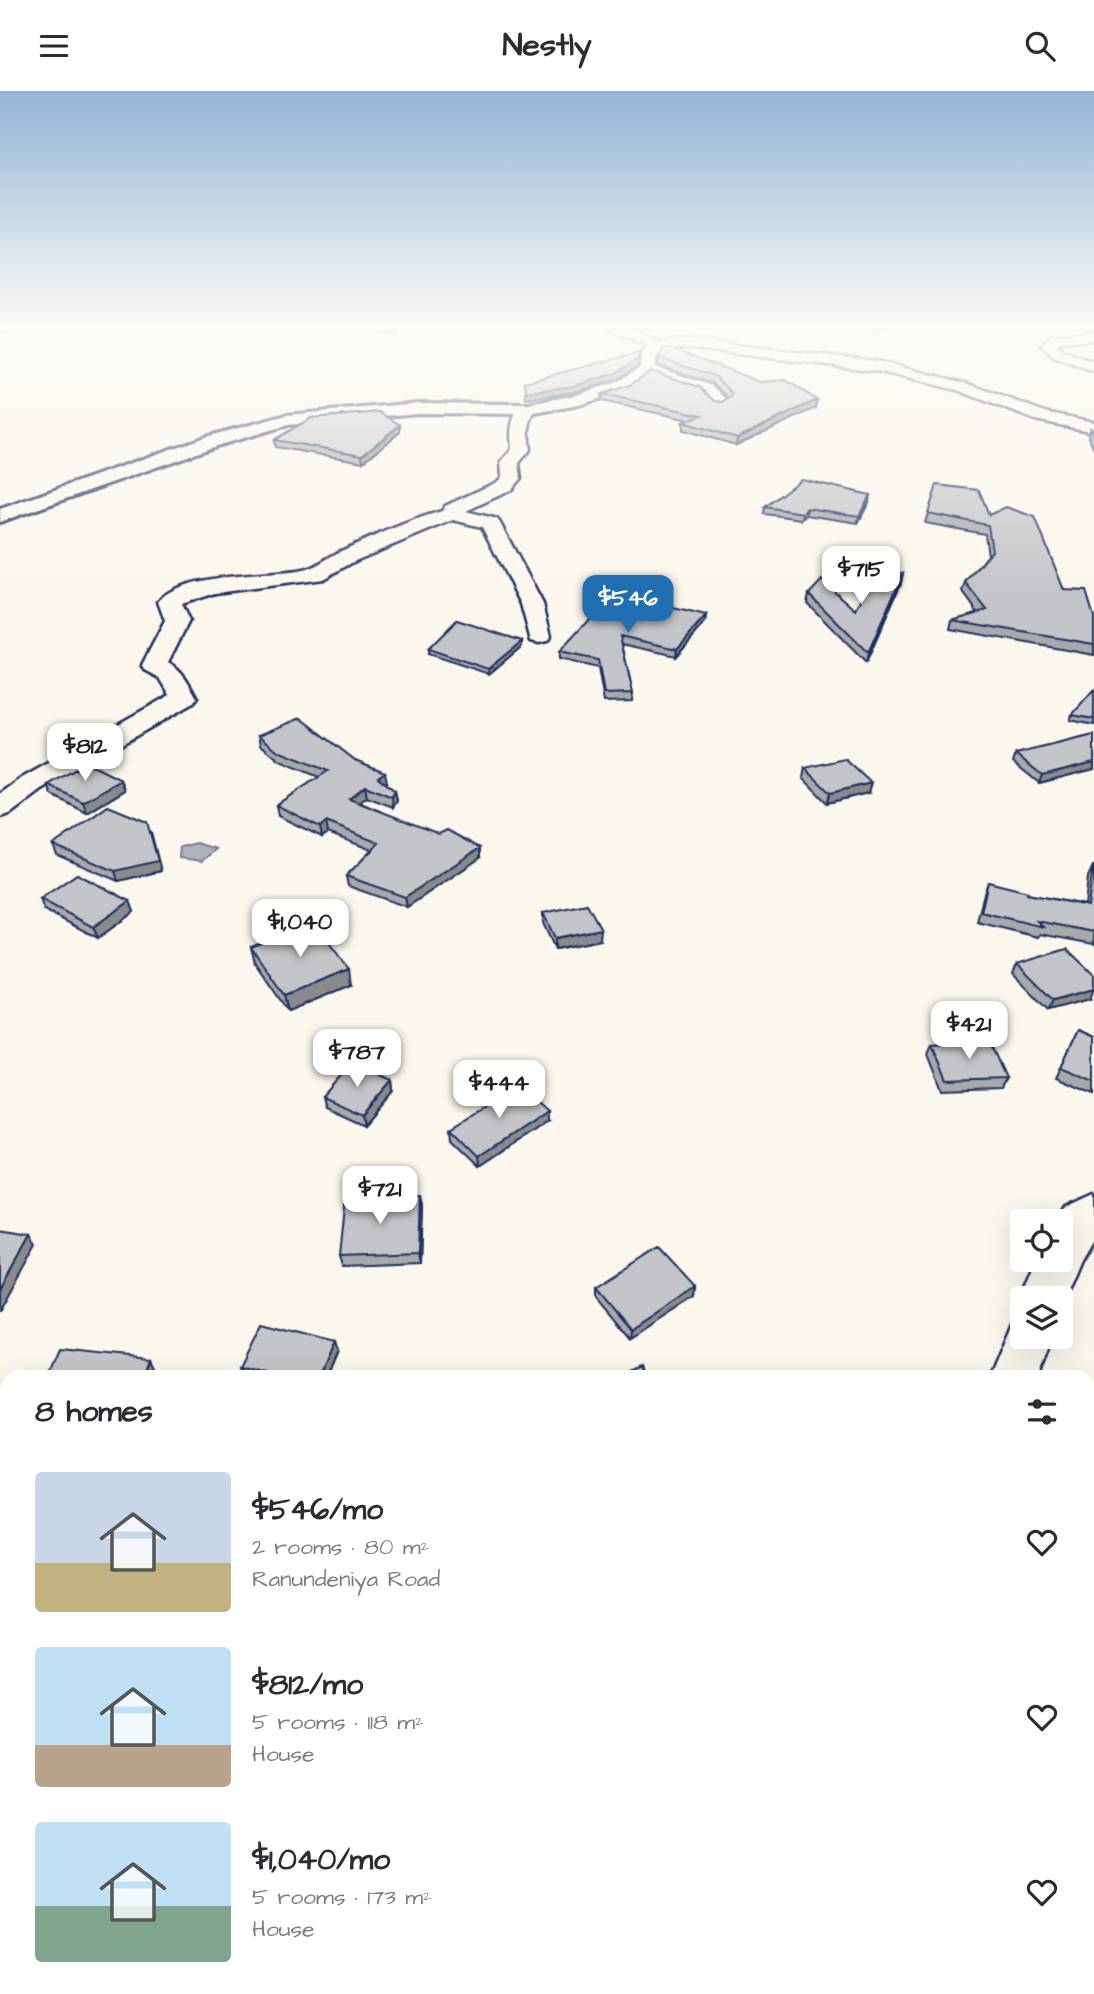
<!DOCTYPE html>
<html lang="en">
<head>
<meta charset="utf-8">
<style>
	body { margin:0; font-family:"Architects Daughter",sans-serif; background:#f2f2f3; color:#2b2b33; height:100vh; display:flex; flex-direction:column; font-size:26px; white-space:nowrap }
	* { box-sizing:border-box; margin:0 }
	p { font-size:23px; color:#7c7c81 }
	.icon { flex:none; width:38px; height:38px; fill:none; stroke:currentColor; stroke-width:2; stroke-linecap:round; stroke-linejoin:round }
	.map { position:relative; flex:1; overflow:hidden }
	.side { position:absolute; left:0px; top:1279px; width:1096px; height:625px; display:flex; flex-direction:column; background:#fff; border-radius:21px 21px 0 0; box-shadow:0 7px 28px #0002 }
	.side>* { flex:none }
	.fabs { position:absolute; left:1010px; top:1118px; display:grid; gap:14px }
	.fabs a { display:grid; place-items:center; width:63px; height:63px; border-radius:7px; background:#fff; box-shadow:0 7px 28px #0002; font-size:35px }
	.price { position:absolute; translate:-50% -60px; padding:0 16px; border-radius:14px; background:#fff; color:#222; font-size:23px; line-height:46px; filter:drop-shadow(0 2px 4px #0008) }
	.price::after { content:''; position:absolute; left:50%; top:42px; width:21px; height:16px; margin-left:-10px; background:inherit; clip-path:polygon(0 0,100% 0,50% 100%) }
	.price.current { background:#1f6fb2; color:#fff }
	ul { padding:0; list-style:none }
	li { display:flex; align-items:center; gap:21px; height:175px; padding:0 35px }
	li span { display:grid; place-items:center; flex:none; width:196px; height:140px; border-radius:7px; color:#555 }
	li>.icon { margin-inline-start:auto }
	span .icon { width:84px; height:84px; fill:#fffc; stroke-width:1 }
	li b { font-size:30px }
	h2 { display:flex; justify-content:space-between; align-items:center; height:84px; padding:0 35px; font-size:30px }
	header { display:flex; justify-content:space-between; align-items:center; height:91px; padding:0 35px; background:#fff; font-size:32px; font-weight:700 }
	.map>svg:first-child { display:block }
	.water { fill:#afb3bb; stroke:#747e96; stroke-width:2 }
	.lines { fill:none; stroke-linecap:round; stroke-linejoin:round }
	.stream { stroke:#747e96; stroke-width:3.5 }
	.street-casing { stroke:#1b2f5e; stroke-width:5 }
	.secondary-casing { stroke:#1b2f5e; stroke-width:6 }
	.street { fill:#fbf7ec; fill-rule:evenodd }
	.secondary { fill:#fbf7ec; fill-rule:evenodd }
	.wall { fill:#a8a9ad; stroke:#1b2f5e; stroke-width:2 }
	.shaded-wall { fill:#888a8d; stroke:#1b2f5e; stroke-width:2 }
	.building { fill:#c3c5c9; stroke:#1b2f5e; stroke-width:2 }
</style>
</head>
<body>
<header><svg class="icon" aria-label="menu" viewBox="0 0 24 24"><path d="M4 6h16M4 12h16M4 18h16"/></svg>Nestly<svg class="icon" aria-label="search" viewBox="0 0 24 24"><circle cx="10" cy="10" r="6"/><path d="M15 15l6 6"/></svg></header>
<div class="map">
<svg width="1094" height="1903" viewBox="0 0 1094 1903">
	<rect width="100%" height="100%" fill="#fbf7ec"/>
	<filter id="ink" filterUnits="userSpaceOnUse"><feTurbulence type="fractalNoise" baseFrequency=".0143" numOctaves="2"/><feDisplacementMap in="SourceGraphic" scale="14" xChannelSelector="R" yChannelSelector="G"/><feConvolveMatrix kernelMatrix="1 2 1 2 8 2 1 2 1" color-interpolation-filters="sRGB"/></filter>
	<g filter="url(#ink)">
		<path class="water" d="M196 752 216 758 202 770 179 767 180 756Z"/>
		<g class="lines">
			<path class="stream" d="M0 242 21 236"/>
			<defs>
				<path id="street" d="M1094 241V249L1061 251 1057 254 1064 260 1094 271V281L1054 266 1041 254 1052 244Z
					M689 249 877 270 969 293 1045 321 1094 331V341L1035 329 957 299 877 280 689 257 660 259 653 255 660 251Z
					M652 275 713 295 729 311 721 316 715 315 701 301 646 283 644 280Z
					M529 313 537 318C527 330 528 344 530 359L519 372 521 387 511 399 466 420 497 428 500 432 543 513 551 545 547 550 539 552 531 550 521 513 482 436 453 429 355 470 323 488 215 502 181 513 189 530 168 571C183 579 189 592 197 607L193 612 42 699 10 723 0 726V703L22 687 170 604 160 587 145 579 142 574 165 530 158 511C178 482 264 485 298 480 315 478 326 467 341 460 374 445 407 430 442 420L445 415 497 391 502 386 501 371 512 358C510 342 510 318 529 313Z
					M1094 1103V1145L1080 1169 1060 1216V1208H1022V1213L1020 1208 1036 1169H1060V1130H1057L1066 1116Z
					M1022 1228V1246H1052L1038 1286H990L1013 1231Z
					M328 1897H394L393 1903H327Z"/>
				<path id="secondary" d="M607 236H627L668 255 657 265 654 281 629 299 579 314 529 323 418 322 288 334 219 354 0 431V418L205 346 287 324 418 312 529 313 576 304 617 291 640 276 641 263 649 256Z"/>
			</defs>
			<use href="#street" class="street-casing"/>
			<use href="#secondary" class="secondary-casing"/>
			<use href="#street" class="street"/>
			<use href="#secondary" class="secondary"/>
		</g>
		<path class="wall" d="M361 236H396L398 240V245Z
			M863 236H893L875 241Z
			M659 267 760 291 817 309 816 317 736 354 683 339V331L689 329 601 310 602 303 723 311 729 307 714 293 658 274Z
			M400 334V341L363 371 275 356 274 349Z
			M1090 337 1094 338V358L1088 344Z
			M869 411 858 432 806 424 802 428 764 423 765 416Z
			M928 422 989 424 1064 499 1094 526V564L950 538 952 529 978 522 963 501 966 492 988 464 985 443 925 432Z
			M903 482 901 492 866 572 807 512 809 503 856 519Z
			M706 525 705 532 676 565 622 553 633 602 632 610 604 611 598 577 559 568V561Z
			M522 550V555L489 583 428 563V558Z
			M1094 600V634L1070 629 1072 624Z
			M259 644 355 669 387 691 385 692 395 700 397 710 393 716 367 706 359 711 480 767 407 816 348 795 346 785 372 759 328 742 322 746 278 725 276 714 319 686 280 670 261 654Z
			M1094 644V678L1039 692 1013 671 1016 663Z
			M805 677 868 702 827 712 803 687Z
			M121 689 125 699 87 722 52 704 48 694Z
			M53 754 161 780 118 790 57 764Z
			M1093 775H1094V853L1040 843 1038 846 977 831 984 802 988 791 1027 803 1085 814 1088 786Z
			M40 808 130 810 134 821 98 847 44 819Z
			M543 822 600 849 555 858 543 832Z
			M251 856 351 894 288 920 255 872Z
			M1017 873 1090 908 1048 919 1013 883Z
			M1078 939 1094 946V1003L1056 987Z
			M932 953 1006 987 1001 997 942 999 928 963Z
			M392 989 393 1000 364 1034 325 1016 322 1006Z
			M547 1030 480 1075 452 1048 451 1037Z
			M422 1114 420 1172 342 1175 339 1165Z
			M695 1195 694 1205 630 1247 596 1206V1196Z
			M337 1260 326 1286H251L244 1284 240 1275Z"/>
		<path class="shaded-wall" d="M876 236H893L875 241Z
			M638 268 637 275 616 289 575 301 526 308V301Z
			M817 309 816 317 736 354 737 347Z
			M400 334V341L363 371 362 364Z
			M870 404 869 411 858 432 859 425Z
			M807 417 806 424 802 428 803 422Z
			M903 482 901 492 866 572 868 562Z
			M706 525 705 532 676 565 677 558Z
			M522 550V555L489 583 488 578Z
			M1094 671V678L1039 692 1042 684Z
			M385 681 387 691 379 697 378 686Z
			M121 689 125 699 87 722 83 711Z
			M871 692 868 702 827 712 830 702Z
			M365 695 367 706 351 718 349 708Z
			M395 700 397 710 393 716 392 706Z
			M326 731 328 742 322 746 320 736Z
			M151 741 161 780 118 790 115 780Z
			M480 757V767L407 816 405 806Z
			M130 810 134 821 98 847 93 836Z
			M601 838 600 849 555 858V847Z
			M349 878 351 894 288 920 284 904Z
			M1094 898 1090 908 1048 919 1053 909Z
			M392 989 393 1000 364 1034 362 1024Z
			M547 1020V1030L480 1075 479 1065Z
			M420 1104 422 1114 420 1172 418 1162Z
			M31 1143 37 1153 0 1220V1198Z
			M695 1195 694 1205 630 1247 631 1238Z
			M334 1251 337 1260 326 1286H319Z
			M151 1267 156 1277 152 1286H144Z"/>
		<path class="building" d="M382 236H396L398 240Z
			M663 257 676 259 760 291 786 289 817 309 737 347 683 331 702 324 602 303 630 294 651 280 700 296 715 310 723 311 731 306 732 302 715 285 659 267Z
			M638 262V268L616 282 575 295 526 301 525 291Z
			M380 321 400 334 362 364 274 349 311 327Z
			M1090 337 1094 338V346Z
			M801 388 870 404 859 425 807 417 803 422 765 416Z
			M937 394 979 399 989 424 1006 416 1035 426 1064 499 1086 500 1094 526V553L952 529 987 519 966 492 992 460 988 434 928 422Z
			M876 478 903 482 868 562 809 503 822 489 856 519Z
			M613 502 706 525 677 558 620 545 633 602 604 603 598 569 559 561Z
			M457 529 522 550 488 578 428 558Z
			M1093 600H1094V628L1072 624Z
			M301 627 355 669 385 681 378 686 395 700 392 706 365 695 349 708 439 743 447 739 480 757 405 806 346 785 379 752 326 731 320 736 276 714 328 680 278 660 259 644Z
			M1094 644V671L1042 684 1016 663Z
			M845 668 871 692 830 702 805 677Z
			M87 672 121 689 83 711 48 694Z
			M108 715 147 731 158 770 115 780 53 754Z
			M1093 775H1094V841L1037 830 1043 836 981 821 988 791 1028 801 1027 803 1088 815Z
			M77 783 130 810 93 836 40 808Z
			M587 813 601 838 555 847 543 822Z
			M314 832 349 878 284 904 251 856Z
			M1067 858 1094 884V898L1053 909 1017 873Z
			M1078 939 1094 946V990L1061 976Z
			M989 950 1006 987 947 989 932 953Z
			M352 972 392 989 362 1024 322 1006Z
			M519 994 547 1020 479 1065 451 1037Z
			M420 1104 418 1162 339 1165 345 1107Z
			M0 1138 31 1143 0 1198Z
			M659 1156 695 1195 631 1238 596 1196Z
			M261 1232 334 1251 319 1286H283L240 1275Z
			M60 1258 151 1267 144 1286H48Z
			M642 1276 646 1286H622Z"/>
	</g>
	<linearGradient id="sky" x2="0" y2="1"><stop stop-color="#91b4d6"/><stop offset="0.47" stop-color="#fdfbf6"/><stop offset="1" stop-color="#fdfbf6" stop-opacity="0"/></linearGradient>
	<rect width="1094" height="502" fill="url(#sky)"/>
</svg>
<div class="fabs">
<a><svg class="icon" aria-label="locate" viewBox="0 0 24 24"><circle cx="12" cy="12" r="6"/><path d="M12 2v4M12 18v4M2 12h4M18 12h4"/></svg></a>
<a><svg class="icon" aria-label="layers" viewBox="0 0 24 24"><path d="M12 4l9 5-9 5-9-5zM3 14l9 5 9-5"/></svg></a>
</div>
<b class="price" style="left:861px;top:515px">$715</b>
<b class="price current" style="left:628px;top:544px">$546</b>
<b class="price" style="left:85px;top:692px">$812</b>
<b class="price" style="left:300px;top:868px">$1,040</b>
<b class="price" style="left:969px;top:970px">$421</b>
<b class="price" style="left:357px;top:998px">$787</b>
<b class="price" style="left:499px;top:1029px">$444</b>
<b class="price" style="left:380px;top:1135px">$721</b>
<section class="side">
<h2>8 homes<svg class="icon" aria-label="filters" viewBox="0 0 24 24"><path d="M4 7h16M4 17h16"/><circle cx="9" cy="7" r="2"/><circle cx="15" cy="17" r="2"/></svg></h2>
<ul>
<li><span style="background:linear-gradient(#c9d6e8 65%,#c2b280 0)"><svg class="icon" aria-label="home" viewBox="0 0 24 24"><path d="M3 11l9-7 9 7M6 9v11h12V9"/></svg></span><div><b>$546/mo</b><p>2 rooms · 80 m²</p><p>Ranundeniya Road</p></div><svg class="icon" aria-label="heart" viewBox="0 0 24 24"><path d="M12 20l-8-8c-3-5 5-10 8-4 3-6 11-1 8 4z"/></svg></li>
<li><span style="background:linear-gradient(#bfe0f5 70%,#b9a48a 0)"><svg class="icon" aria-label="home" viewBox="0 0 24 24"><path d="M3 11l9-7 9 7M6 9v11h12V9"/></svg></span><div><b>$812/mo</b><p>5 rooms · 118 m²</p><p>House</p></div><svg class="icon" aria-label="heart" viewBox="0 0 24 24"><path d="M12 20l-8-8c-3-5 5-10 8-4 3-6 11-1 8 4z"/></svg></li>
<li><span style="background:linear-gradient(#bfe0f5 60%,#7fa58c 0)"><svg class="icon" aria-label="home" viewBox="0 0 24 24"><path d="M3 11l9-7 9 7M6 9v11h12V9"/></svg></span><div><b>$1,040/mo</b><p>5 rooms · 173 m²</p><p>House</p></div><svg class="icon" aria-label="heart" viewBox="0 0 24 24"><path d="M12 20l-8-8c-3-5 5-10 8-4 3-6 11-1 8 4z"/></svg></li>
</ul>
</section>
</div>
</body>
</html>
